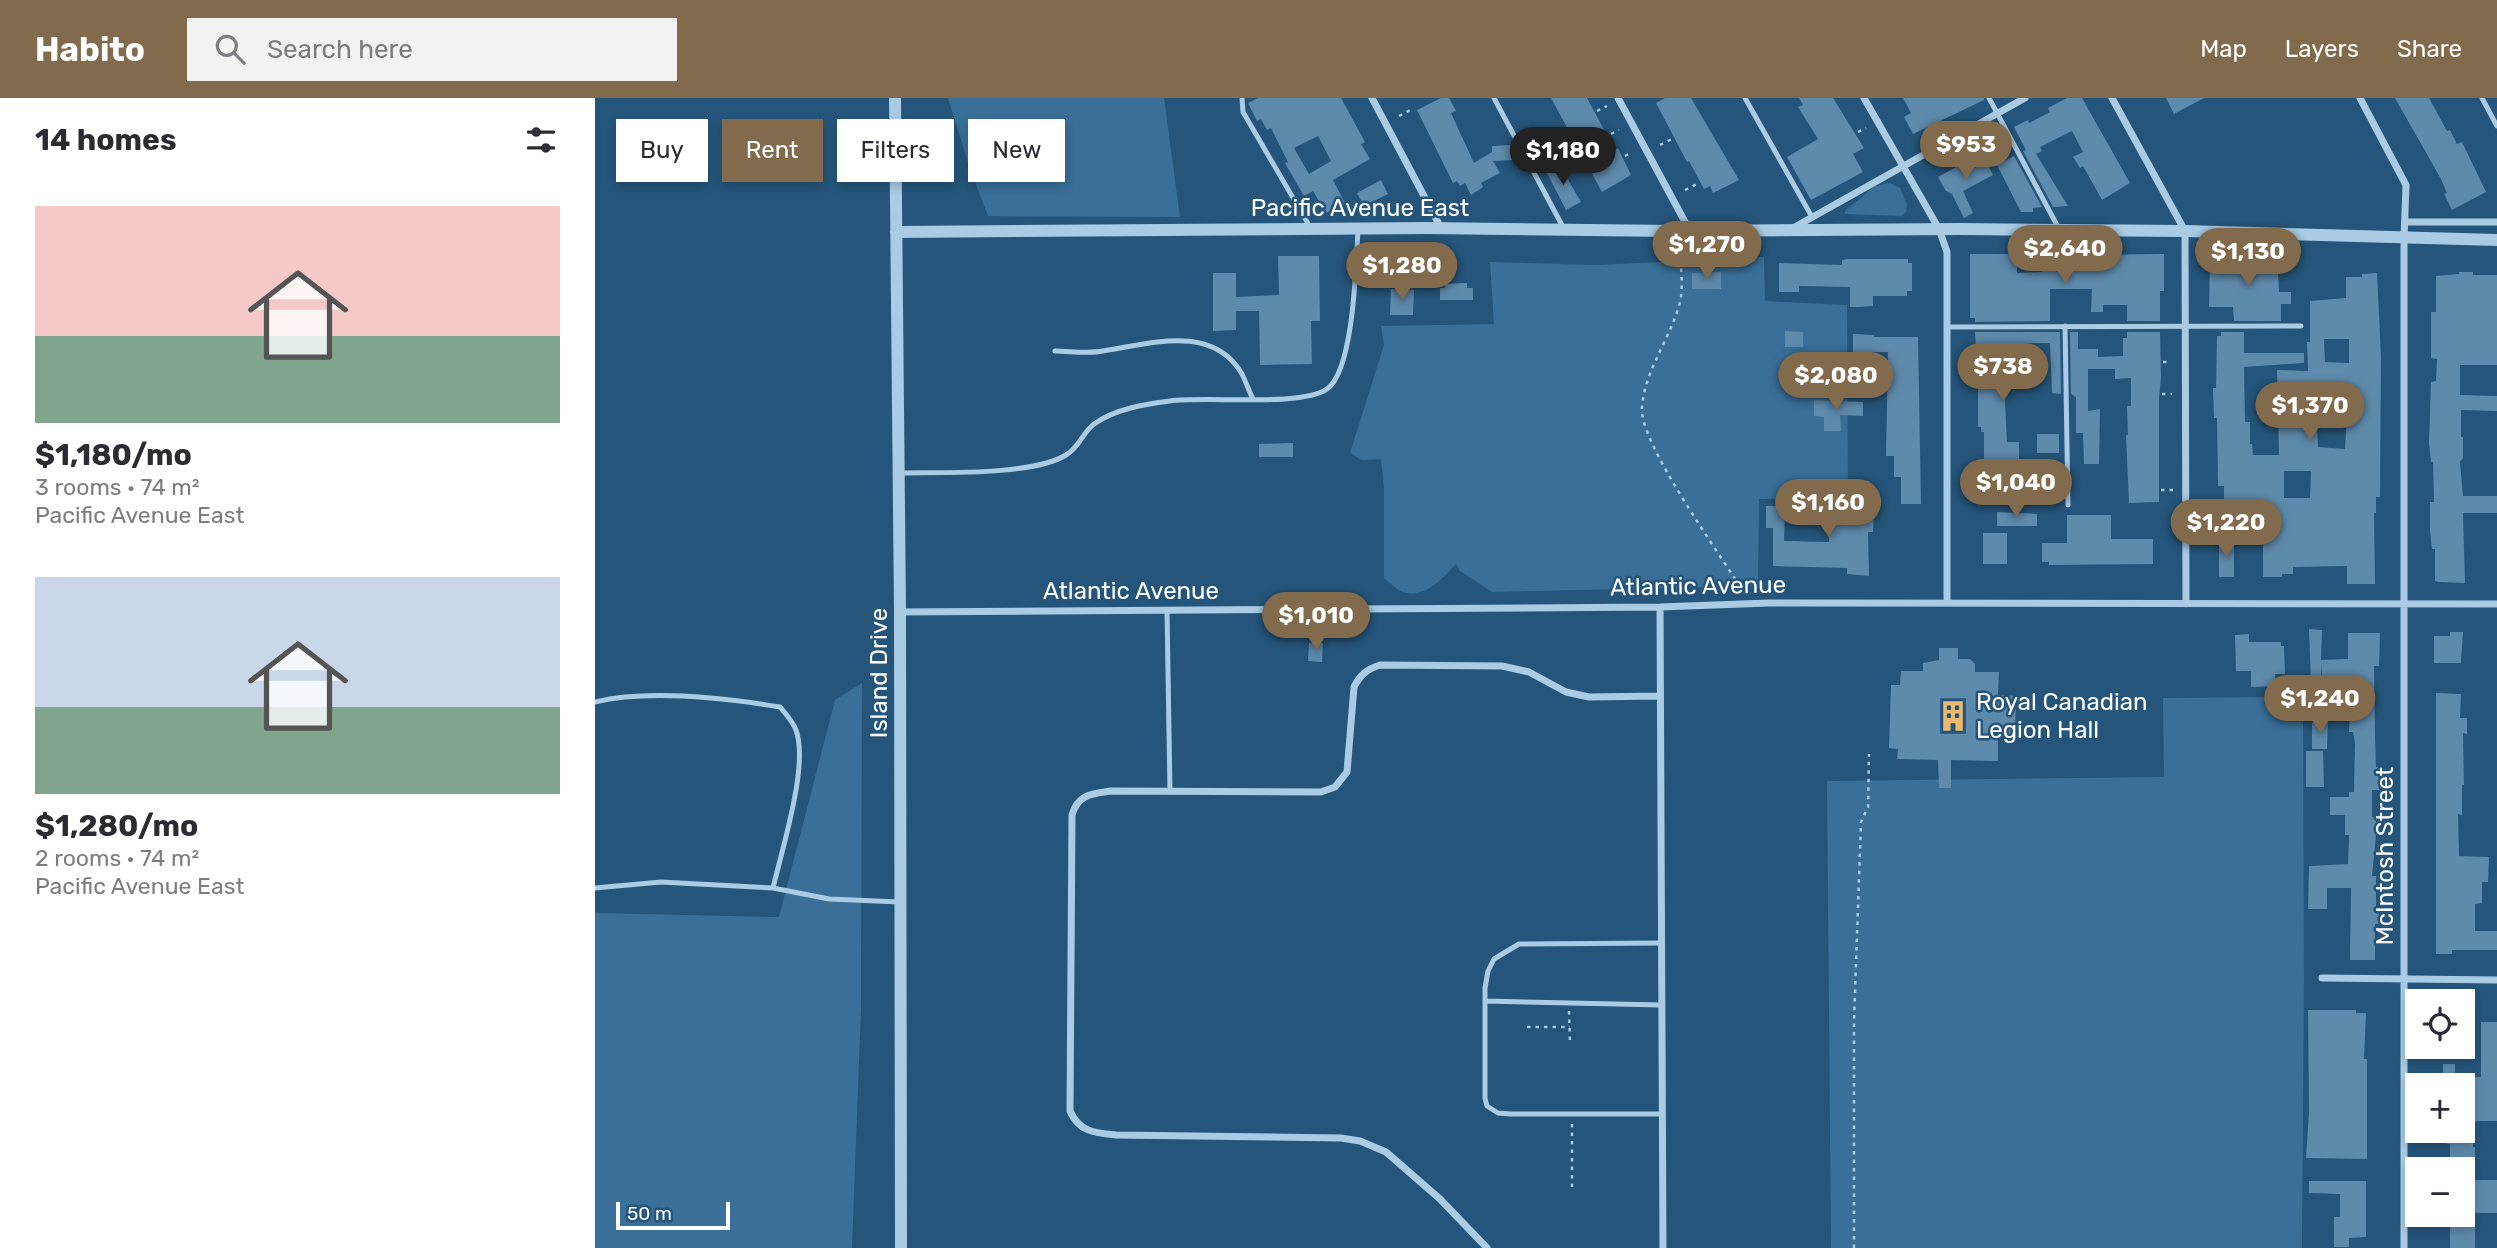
<!DOCTYPE html>
<html lang="en">
<head>
<meta charset="utf-8">
<style>
	body { margin:0; font-family:Rubik,sans-serif; background:#f2f2f3; color:#2b2b33; height:100vh; display:flex; flex-direction:column; font-size:26px; white-space:nowrap }
	* { box-sizing:border-box; margin:0 }
	p { font-size:23px; color:#7c7c81 }
	.icon { flex:none; width:38px; height:38px; fill:none; stroke:currentColor; stroke-width:2; stroke-linecap:round; stroke-linejoin:round }
	.map { position:relative; flex:1; overflow:hidden }
	.panel { display:flex; flex-direction:column; background:#fff; width:595px }
	.panel>* { flex:none }
	.banner { position:absolute; left:21px; top:21px; width:665px; height:63px; display:flex; gap:14px }
	.buttons { position:absolute; left:1810px; top:891px; display:grid; gap:14px }
	.buttons a { display:grid; place-items:center; width:70px; height:70px; border-radius:0px; background:#fff; box-shadow:0 4px 10px #0003; font-size:35px }
	.scale { position:absolute; left:21px; bottom:18px; width:114px; box-sizing:border-box; padding-left:7px; border:4px solid #fff; border-top:0; font-size:19px; line-height:24px; white-space:nowrap; color:#fff; -webkit-text-stroke:5px #25557a; paint-order:stroke }
	.price { position:absolute; translate:-50% -60px; padding:0 16px; border-radius:24px; background:#826b4d; color:#fff; font-size:23px; line-height:46px; filter:drop-shadow(0 2px 4px #0008) }
	.price::after { content:''; position:absolute; left:50%; top:42px; width:21px; height:16px; margin-left:-10px; background:inherit; clip-path:polygon(0 0,100% 0,50% 100%) }
	.price.on { background:#222; color:#fff }
	ul { padding:0; list-style:none }
	li { display:grid; align-content:center; gap:14px; height:371px; padding:0 35px }
	li span { display:grid; place-items:center; height:217px; border-radius:0px; color:#555 }
	li>.icon { margin-inline-start:auto }
	span .icon { width:126px; height:126px; fill:#fffc; stroke-width:1 }
	li b { font-size:30px }
	h2 { display:flex; justify-content:space-between; align-items:center; height:84px; padding:0 35px; font-size:30px }
	.tag { padding:0 24px; border-radius:0px; background:#fff; box-shadow:0 4px 10px #0003; font-size:24px; line-height:63px }
	.tag.on { background:#826b4d; color:#fff }
	header { display:flex; align-items:center; gap:42px; box-sizing:border-box; height:98px; padding:0 35px; background:#826b4d; color:#fff }
	header strong { font-size:33px }
	nav { display:flex; gap:38px; margin-inline-start:auto; font-size:24px }
	.search { width:490px; height:63px; background:#f2f2f3; display:flex; align-items:center; gap:18px; box-sizing:border-box; padding:0 24px; border-radius:0px; color:#7c7c81; font-size:26px }
	main { display:flex; flex:1; min-height:0 }
	.map>svg:first-child { display:block }
	.green { fill:#396f98 }
	.building { fill:#5e8aac; fill-rule:evenodd }
	.lines { fill:none; stroke-linecap:round; stroke-linejoin:round }
	.path { stroke:#a9cbe4; stroke-width:2.5; stroke-dasharray:3.5 5; stroke-linecap:butt }
	.service { stroke:#a9cbe4; stroke-width:5 }
	.minor { stroke:#a9cbe4; stroke-width:7 }
	.tertiary { stroke:#a9cbe4; stroke-width:12 }
	.labels { text-anchor:middle; dominant-baseline:central; stroke-width:5; stroke-linejoin:round; paint-order:stroke }
	.street-label { font-size:24px; fill:#fff; stroke:#25557a }
	.poi-label { font-size:24px; fill:#fff; stroke:#25557a; text-anchor:start }
</style>
</head>
<body>
<header>
<strong>Habito</strong>
<div class="search"><svg class="icon" aria-label="search" viewBox="0 0 24 24"><circle cx="10" cy="10" r="6"/><path d="M15 15l6 6"/></svg>Search here</div>
<nav><a>Map</a><a>Layers</a><a>Share</a></nav>
</header>
<main>
<section class="panel">
<h2>14 homes<svg class="icon" aria-label="filters" viewBox="0 0 24 24"><path d="M4 7h16M4 17h16"/><circle cx="9" cy="7" r="2"/><circle cx="15" cy="17" r="2"/></svg></h2>
<ul>
<li><span style="background:linear-gradient(#f6c9c9 60%,#7fa58c 0)"><svg class="icon" aria-label="home" viewBox="0 0 24 24"><path d="M3 11l9-7 9 7M6 9v11h12V9"/></svg></span><div><b>$1,180/mo</b><p>3 rooms · 74 m²</p><p>Pacific Avenue East</p></div></li>
<li><span style="background:linear-gradient(#c9d6e8 60%,#7fa58c 0)"><svg class="icon" aria-label="home" viewBox="0 0 24 24"><path d="M3 11l9-7 9 7M6 9v11h12V9"/></svg></span><div><b>$1,280/mo</b><p>2 rooms · 74 m²</p><p>Pacific Avenue East</p></div></li>
</ul>
</section>
<div class="map">
<svg width="1902" height="1150" viewBox="0 0 1902 1150">
	<rect width="100%" height="100%" fill="#25557a"/>
	<path class="green" d="M353 0H569L585 119 393 118 375 71Z
		M1295 85 1305 90 1312 107 1311 114 1306 118 1250 116V113L1280 88Z
		M1169 159 1170 203 1252 207 1253 400 1164 401 1163 488 897 494 865 473 861 466C848 480 830 501 808 494 802 492 795 485 789 480V390L786 361 767 362 755 355 789 247 786 228 899 226 895 164 1002 167Z
		M267 585 266 911 257 1150H0V815L184 819 240 602Z
		M1708 599 1709 880 1707 1150H1236L1232 683 1569 679 1568 600Z"/>
	<path class="building" d="M663 0H746L770 44 766 46 775 61 738 82 750 105 731 115 718 93 709 98 690 65 693 64 676 30 672 32 666 21 662 23 653 5ZM723 38 736 63 714 76 699 50Z
		M846 0H854L861 13 856 15 879 65 897 54V48L916 47 917 62 898 63 905 75 886 85 888 89 876 97 870 85 865 88 862 83 858 85 822 12Z
		M956 0H992L1020 52 1023 50 1036 77 1007 94Z
		M1070 0H1096L1144 82 1118 95 1115 88 1109 91 1094 63 1092 64 1061 5Z
		M1204 0H1238L1269 50 1258 56 1268 74 1216 102 1192 59 1223 41 1203 9 1208 7Z
		M1308 0H1389V2L1318 36 1309 19 1316 15Z
		M1472 0H1487L1535 85 1507 102 1488 68 1485 70 1478 59 1488 54 1477 33 1445 49 1447 53 1441 56 1473 108 1458 109 1428 53 1431 52 1419 29 1433 22 1434 25 1455 14 1453 10Z
		M1571 0H1609L1579 16Z
		M1800 0H1834L1852 33 1855 32 1862 46 1867 44 1891 94 1857 112 1849 96 1852 95 1846 81Z
		M1387 55 1398 77 1368 93 1378 115 1369 120 1357 96 1351 93 1343 79Z
		M1419 58 1447 109 1438 110V114H1426L1402 67Z
		M964 66 986 104 971 112 951 73Z
		M786 82 793 96 769 108 762 95Z
		M1484 155H1497V157L1569 156V193H1565V223H1532V207H1508V214H1496L1497 191H1455V223L1380 224V220H1375V156H1422V175L1447 174V156L1484 157Z
		M1649 156V159H1682L1684 194H1696V206H1686V223H1639L1638 209H1614L1615 163H1635V157Z
		M683 158H724L725 223H716L717 266 665 267 664 213H641V232L618 233V175H641V199L684 197Z
		M1253 161H1313V165H1317V193H1312V198H1278V208L1261 209H1255V189L1204 188V194H1184V165L1247 167V162Z
		M1126 174V191H1097V175Z
		M1864 174H1878V177H1902V267H1865V297L1902 298V313L1866 312V339H1868V360L1865 364 1868 398H1902V415H1868L1870 485 1844 484 1840 483V451H1837L1835 433V404H1839L1838 364H1836L1834 345 1836 284 1841 283 1842 261 1836 260V214H1841V178L1864 176Z
		M1782 175 1786 259 1785 399H1781V415H1779L1780 486H1752V468L1698 469V476H1687V479H1668V443H1645V416H1629V388H1623L1622 320H1619L1618 290H1621L1622 238H1626V234H1649V255H1709V265L1649 269 1650 324H1655V346H1657L1658 357H1684L1682 272 1713 273 1712 244H1715V203L1751 200V179H1767V176ZM1729 241H1754V265L1730 264ZM1721 313H1752L1750 351 1723 349ZM1689 373H1716L1715 400H1689Z
		M872 185V190H878V202H845V190H850L849 186Z
		M796 191 819 192 818 217H795Z
		M1190 233 1208 234V249H1190Z
		M1380 234H1465L1466 296 1457 295 1455 245H1407L1412 344H1424V369L1409 370V404H1387V388H1389V334H1386V329H1383V266H1382Z
		M1475 234H1483V251H1503V259L1528 258V240H1532V234H1565L1566 279 1564 300V404L1534 405 1531 337H1533L1532 308H1536V280L1520 281V271H1493V313L1505 311 1504 366H1489L1488 335H1481V299L1476 296Z
		M1258 236 1279 237V239H1323L1326 406H1306V379H1299V358H1291L1293 254H1258Z
		M1219 302 1268 304V318L1245 317 1246 333H1229V319L1219 318Z
		M1442 336H1464V355H1442Z
		M698 345V359H664V346Z
		M1274 383V414H1279L1278 434H1273L1274 478 1252 476V470L1178 468V430H1171V408H1190L1189 443 1234 444V412H1261V384Z
		M1402 414 1442 416V428H1402Z
		M1472 417H1516V441H1558V466L1454 467V464H1447V445H1472Z
		M1388 435H1412V466H1388Z
		M1624 443 1639 444V479H1624Z
		M1714 531 1727 532 1726 562 1753 561V535H1785L1784 568H1779L1780 638 1781 669H1784V692H1777V719H1781V737L1777 778H1781V813H1784V826H1780V862H1755L1756 790H1732V811H1713L1714 768 1753 766 1754 737H1750V717H1735V699H1754V694H1759L1760 645 1758 634H1754L1756 583 1753 581H1727L1726 563V584H1716Z
		M1855 534H1868L1866 565H1839V538H1855Z
		M1654 536V544H1686V548H1689L1690 576H1680L1681 588 1656 589V573H1641L1640 537Z
		M714 545H728L727 564 713 563Z
		M1344 550H1363V561H1375L1380 566V574H1404L1403 597 1421 598 1420 639 1403 638V663L1356 662V690H1344L1343 662 1302 661 1303 651 1294 650 1296 587H1305L1306 573H1328V565L1344 562Z
		M1841 595 1866 596 1865 620H1872V636L1868 635 1869 687H1867V717L1863 716 1864 758 1894 759 1893 784H1887V805L1880 806V833H1902V852H1857V856H1841Z
		M1717 624H1733L1732 651H1717Z
		M1711 653H1728L1729 689H1711Z
		M1713 912H1761V915H1771L1769 961H1772V1061L1711 1060 1714 1013Z
		M1886 924H1902V1023H1867V979H1886Z
		M1848 966H1860V987H1848Z
		M1852 1032H1878V1049H1880V1082H1902V1115H1880V1150H1855V1116H1867V1071H1855V1046H1852Z
		M1714 1083H1771V1139L1754 1140V1149H1739V1119H1745V1096L1714 1095Z"/>
	<g class="lines">
		<path class="path" d="M1002 13 1012 8
			M804 18 819 10
			M1263 34 1271 30
			M1016 36 1024 32
			M1065 47 1077 41
			M1030 58 1037 54
			M1090 92 1102 86
			M1084 145C1085 163 1089 186 1085 204 1076 240 1050 271 1047 309 1043 344 1128 460 1149 495
			M1463 172 1464 153
			M1568 264H1576
			M1567 296H1577
			M1366 386H1399
			M1566 392H1578
			M974 913 975 945
			M932 929H975
			M977 1026V1089
			M1259 1150V923L1266 724 1273 709 1274 656"/>
		<path class="service" d="M647 0 648 14 715 129
			M899 0 968 129
			M1150 0 1217 119
			M1394 0 1463 129
			M1887 0 1902 28
			M1470 228 1473 407
			M1352 229 1706 228
			M460 253C475 253 493 256 508 253 555 246 617 225 647 276 651 284 654 293 658 301
			M303 375C345 374 437 378 471 357 484 350 488 334 499 326 520 311 550 306 575 303 611 298 707 309 732 291 759 272 761 165 763 132
			M572 512 575 694
			M0 604C54 591 130 600 185 609 191 616 198 624 201 632 214 667 187 751 178 790
			M0 790 66 784 178 790 234 801 305 804
			M1066 845 924 846 899 861 893 873 890 890V1000L892 1008 903 1015 916 1016H1067
			M890 903 1067 907"/>
		<path class="minor" d="M777 0 846 130
			M1023 0 1095 133
			M1269 0 1344 131 1352 154V505
			M1517 0 1590 133 1591 506
			M1765 0 1811 87 1809 140V1150
			M1810 124H1902
			M1198 130 1430 0
			M1065 509 1068 1150
			M305 514 1065 509 1174 505 1902 506
			M1727 880 1902 882
			M892 1150 845 1101 791 1054 765 1043 746 1040 521 1037C500 1035 484 1034 475 1013L477 717C483 696 497 696 516 693L726 694 740 689 752 674 759 589C765 577 772 571 785 567L907 568 934 574 971 594 994 599 1065 598"/>
		<path class="tertiary" d="M300 0 305 514 306 1150
			M301 134 832 130 1079 133 1364 131 1590 133 1902 142"/>
	</g>
	<defs>
		<symbol id="building-bare" viewBox="-9 -9 18 18"><path d="M-4-6H4V6H1V3H-1V6H-4ZM-2.5-4.3h1.7v1.8h-1.7ZM.8-4.3h1.7v1.8H.8ZM-2.5-1h1.7V.8h-1.7ZM.8-1h1.7V.8H.8Z" fill="#edb96d" stroke="#25557a" stroke-width="2.5" paint-order="stroke"/></symbol>
	</defs>
	<g fill-rule="evenodd">
		<use href="#building-bare" x="1336" y="596" width="44" height="44"/>
	</g>
	<g class="labels">
		<g class="street-label">
			<text x="765" y="110">Pacific Avenue East</text>
			<text transform="translate(1103 488) rotate(-1)">Atlantic Avenue</text>
			<text x="536" y="493">Atlantic Avenue</text>
			<text transform="translate(284 575) rotate(-90)">Island Drive</text>
			<text transform="translate(1790 758) rotate(-90)">McIntosh Street</text>
		</g>
		<g class="poi-label">
			<text x="1381" y="604">Royal Canadian<tspan x="1381" dy="28">Legion Hall</tspan></text>
		</g>
	</g>
</svg>
<div class="buttons">
<a><svg class="icon" aria-label="locate" viewBox="0 0 24 24"><circle cx="12" cy="12" r="6"/><path d="M12 2v4M12 18v4M2 12h4M18 12h4"/></svg></a>
<a>+</a>
<a>−</a>
</div>
<div class="scale">50 m</div>
<b class="price" style="left:1371px;top:83px">$953</b>
<b class="price on" style="left:968px;top:89px">$1,180</b>
<b class="price" style="left:1112px;top:183px">$1,270</b>
<b class="price" style="left:1470px;top:187px">$2,640</b>
<b class="price" style="left:1653px;top:190px">$1,130</b>
<b class="price" style="left:807px;top:204px">$1,280</b>
<b class="price" style="left:1408px;top:305px">$738</b>
<b class="price" style="left:1241px;top:314px">$2,080</b>
<b class="price" style="left:1715px;top:344px">$1,370</b>
<b class="price" style="left:1421px;top:421px">$1,040</b>
<b class="price" style="left:1233px;top:441px">$1,160</b>
<b class="price" style="left:1631px;top:461px">$1,220</b>
<b class="price" style="left:721px;top:554px">$1,010</b>
<b class="price" style="left:1725px;top:637px">$1,240</b>
<div class="banner">
<a class="tag">Buy</a>
<a class="tag on">Rent</a>
<a class="tag">Filters</a>
<a class="tag">New</a>
</div>
</div>
</main>
</body>
</html>
